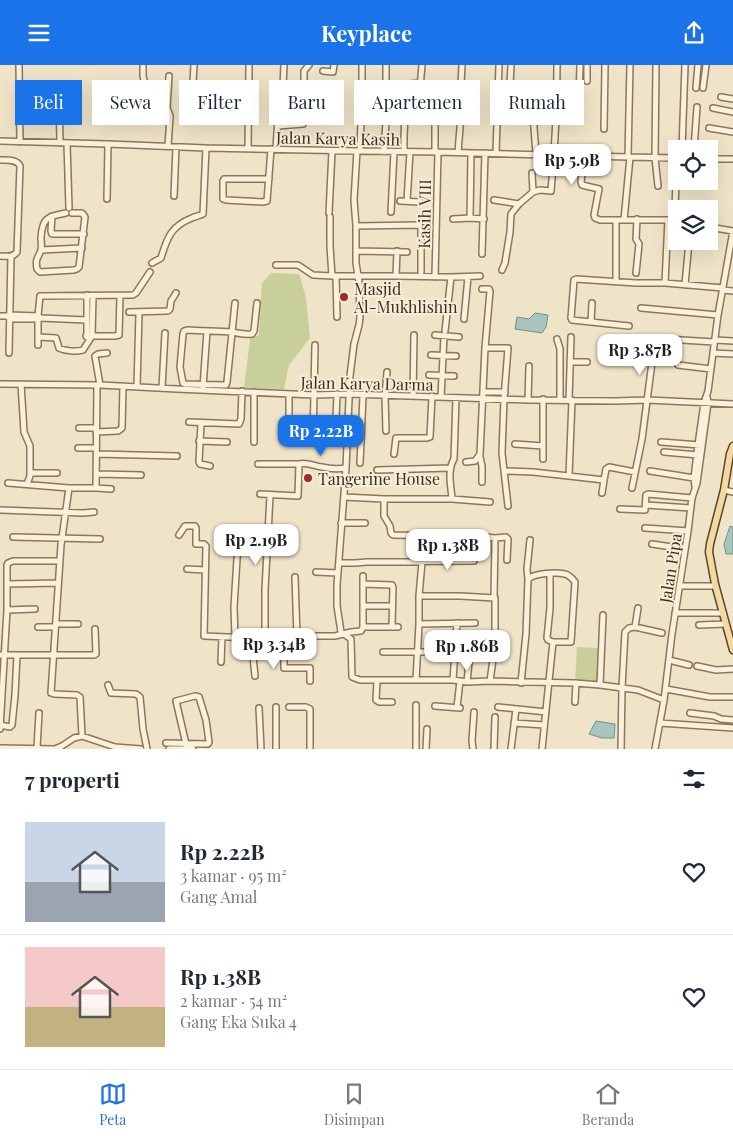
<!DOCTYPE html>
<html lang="id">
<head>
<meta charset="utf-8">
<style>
	body { margin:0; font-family:"Playfair Display",serif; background:#f2f2f3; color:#1f2937; height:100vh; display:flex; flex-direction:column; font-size:19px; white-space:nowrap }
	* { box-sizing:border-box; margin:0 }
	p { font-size:16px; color:#747a83 }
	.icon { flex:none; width:28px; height:28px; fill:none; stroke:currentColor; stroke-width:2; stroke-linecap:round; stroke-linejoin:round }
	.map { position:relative; height:684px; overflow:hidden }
	.panel { display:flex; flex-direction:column; background:#fff; flex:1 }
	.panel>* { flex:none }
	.hud { position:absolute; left:15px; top:15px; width:704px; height:45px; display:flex; gap:10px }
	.tools { position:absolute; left:668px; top:75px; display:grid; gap:10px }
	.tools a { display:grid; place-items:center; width:50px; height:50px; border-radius:0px; background:#fff; box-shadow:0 5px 20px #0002; font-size:25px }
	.price { position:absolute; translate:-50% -42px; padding:0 11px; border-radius:10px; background:#fff; color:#222; font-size:16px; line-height:32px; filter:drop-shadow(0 1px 2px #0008) }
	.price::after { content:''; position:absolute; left:50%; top:30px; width:15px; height:11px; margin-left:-8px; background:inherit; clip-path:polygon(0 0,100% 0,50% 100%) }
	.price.on { background:#1a73e8; color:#fff }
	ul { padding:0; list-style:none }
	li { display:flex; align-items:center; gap:15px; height:125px; padding:0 25px }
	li+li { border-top:1px solid #e0e1e3 }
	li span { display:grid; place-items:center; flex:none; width:140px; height:100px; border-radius:0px; color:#555 }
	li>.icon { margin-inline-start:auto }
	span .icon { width:60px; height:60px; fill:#fffc; stroke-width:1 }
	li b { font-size:21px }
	h2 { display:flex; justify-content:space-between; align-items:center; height:60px; padding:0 25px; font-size:21px }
	.chip { padding:0 18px; border-radius:0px; background:#fff; box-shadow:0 5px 20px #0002; font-size:18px; line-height:45px }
	.chip.on { background:#1a73e8; color:#fff }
	header { display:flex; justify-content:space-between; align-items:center; height:65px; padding:0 25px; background:#1a73e8; color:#fff; font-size:22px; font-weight:700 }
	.dock { display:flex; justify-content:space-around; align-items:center; height:70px; border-top:1px solid #e0e1e3; background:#fff; font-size:14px; color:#747a83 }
	.dock a { display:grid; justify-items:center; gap:2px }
	.dock .on { color:#1a73e8 }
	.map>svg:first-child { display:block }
	.green { fill:#c9cf9b }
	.water { fill:#a9c4bc; stroke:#6f938a }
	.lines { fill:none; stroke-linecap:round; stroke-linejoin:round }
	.minor-casing { stroke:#8d765c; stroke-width:8 }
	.major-casing { stroke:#5b4430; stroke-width:9 }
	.minor { stroke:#faf1dc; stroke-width:5 }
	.major { stroke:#f3d9a0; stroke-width:6 }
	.poi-dot { fill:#9e2a2b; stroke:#f7eed8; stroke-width:2 }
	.labels { text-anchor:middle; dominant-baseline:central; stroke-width:4; stroke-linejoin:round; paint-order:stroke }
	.street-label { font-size:16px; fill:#3d2e20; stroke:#f7eed8 }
	.poi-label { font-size:16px; fill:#3d2e20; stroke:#f7eed8; text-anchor:start }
</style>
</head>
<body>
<header><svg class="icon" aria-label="menu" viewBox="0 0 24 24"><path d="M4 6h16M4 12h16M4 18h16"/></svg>Keyplace<svg class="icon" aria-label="share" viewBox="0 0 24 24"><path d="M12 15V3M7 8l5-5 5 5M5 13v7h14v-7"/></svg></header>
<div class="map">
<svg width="733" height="684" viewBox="0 0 733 684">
	<rect width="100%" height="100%" fill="#f0e4c8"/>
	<path class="green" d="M271 208 298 209 300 211 306 233 310 273 289 300 284 324 244 323 250 274 259 270 262 218Z
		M577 582 599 583 598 619 575 618Z"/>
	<path class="water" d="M535 248 548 250 546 262 542 268 515 264 517 252 529 254Z
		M730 461 733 462V489H726L724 479Z
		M596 656 615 659 614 673H602L589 669Z"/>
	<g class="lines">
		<defs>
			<path id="minor" d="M19 0 20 77
				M143 0V11L145 19 143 38
				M309 0 304 6V28L318 32 320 39 338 41
				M362 0V23
				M656 0 655 93 658 121
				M323 6 333 7 334 0
				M587 16V0
				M461 19 462 0
				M533 20V50L536 89
				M696 23 698 0
				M703 23 706 0
				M59 31 60 78
				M721 32 733 34
				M192 34 194 0
				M579 34 580 0
				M509 41 511 0
				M713 43 733 47
				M418 45 422 0
				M204 48 248 49
				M278 61 303 59
				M709 63 733 67
				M604 64 605 0
				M0 76 108 79 206 83 360 86 438 87 584 91 676 93
				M67 78 69 143
				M168 81 170 51 167 43 169 11
				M248 84 249 0
				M276 84 278 52 282 42 284 0
				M682 84 685 0
				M694 84 697 42
				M357 86 354 135 356 161V198L359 217 360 252 359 260 354 279 350 311 346 403 337 520V541L341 567 351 574 352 612 360 615H453L467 617 490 616 575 618 600 620 638 625 664 635
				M360 86 361 57
				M384 87 386 57V0
				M404 87V73L406 21 409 19 420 18
				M435 87V45
				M458 87 463 26
				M496 88 499 0
				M584 91 581 117 582 120 599 124 594 150 595 153 600 155H668L676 157
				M628 92 630 0
				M709 94H733
				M0 95C7 95 17 94 20 101L17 187C13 193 6 191 0 191
				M532 108 533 127
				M269 114H224L223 116V134L226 135 263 137 267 136 271 84
				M174 131 176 82
				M107 134 108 79
				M494 135 519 139
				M400 136 420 137
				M407 136 410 87
				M675 145 676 116
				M391 147 394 87
				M66 148C48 151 42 153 41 173 41 176 42 181 41 185 38 194 35 193 37 204L40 207 74 205 77 204 79 202 85 152 82 148H72
				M329 148 332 86
				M52 151 51 166 52 169H84
				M330 152V181L332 211
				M470 153 471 88
				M453 154 470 153 484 154
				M616 155V216
				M624 155 630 92
				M356 161 419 160 421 161V207
				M709 162 733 166
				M41 185 82 183
				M356 186 407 187
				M482 189 485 88
				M152 198 161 193C167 173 171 161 192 153 196 151 199 151 203 149L206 83
				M276 200H298L313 210 332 211H396L451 212 480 211
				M502 205 505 198 510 167 511 149 519 139 533 127 540 125 551 126C555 84 557 42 557 0
				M636 208 639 179 636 174 637 154
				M336 211 337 252
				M396 211 397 186
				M435 212 438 87
				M665 218 668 155
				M685 220 689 176
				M723 225 733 226
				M235 238 227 317 226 320 185 319 183 318 180 302 183 269 184 266 187 265C202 266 217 266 232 267 238 268 245 270 252 269L254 266 257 238
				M641 243 718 250
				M129 247 168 246 170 244 171 236 176 228
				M0 251H7L10 250 38 251 41 253 86 255
				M8 252 10 254H38L41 253
				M464 254 468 212
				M591 257 592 238
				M629 261 572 255 571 253 574 215 576 214 636 218H665L723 223
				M445 266 451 212
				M435 270 459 272
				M86 271H115L119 270 120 231
				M38 272 56 273 59 283C65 286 76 287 83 285L92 271 93 231
				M87 272V230
				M557 274 560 284V334
				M666 274 714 277
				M715 275 733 276
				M38 280V251L40 231 133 230 136 228 150 207
				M485 283H508L504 334 502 388 508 441
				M9 288 11 191
				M713 288 733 289
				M431 290 456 291
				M570 297H587
				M678 300 711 304
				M429 310 454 311
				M0 319 100 320 177 324 314 330 350 329 528 335 615 336 647 335 733 339
				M21 319 24 367 30 381V411L27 419
				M100 320 95 291 98 289 107 288
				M137 322 139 248
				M203 322 207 266
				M162 323 165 268
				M483 327H505
				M413 331 414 270
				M441 332 444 271
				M528 335 529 301
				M569 335 571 272
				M189 357 239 359 241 354 242 326
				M201 358 199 397 200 399 210 401
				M79 363H96
				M289 365V329
				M386 366 385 331 387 307
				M96 367 118 366 122 363 123 321
				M199 376 227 377
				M313 376 315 280
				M335 376 337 329
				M254 377V327
				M661 377 700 380
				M515 379 543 381
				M78 383H96
				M664 387 698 390
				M97 389 177 391
				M394 389 396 373H427L430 372 432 331
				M480 392 482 401V417
				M543 394V334
				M466 397 475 396 480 389 485 283 490 226 489 224H482
				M360 398 363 331
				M258 399H299C308 397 313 401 322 402 330 404 338 404 346 403
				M377 405 450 403
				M505 406 533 407 604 415 606 404 609 402 635 407
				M650 406 694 413
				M30 408H57
				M97 409 141 410
				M569 411 572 335
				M8 418 69 423H96L111 424
				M695 422 694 413 698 380 704 338 708 326 718 250 733 166
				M69 423 61 480 51 628 54 629 77 630 80 632 82 671
				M96 423 97 320
				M632 423 642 374 653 290
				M724 425 733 427
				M602 428 604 415
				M260 429 298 431 299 399
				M344 432 384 434H452L490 437
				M384 434V451L390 461 391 468 393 470 442 471 453 473H472L485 472 495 473
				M452 434C451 421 447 405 454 394L456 333
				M646 440 691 443
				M620 444 645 445 646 430 648 429 692 433
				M0 445 83 448 94 447
				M341 458H365
				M645 463 688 466
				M179 470 185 461H195L196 463V479H204L206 481 204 571 251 573 297 571H335L351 567 361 566 363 562V511
				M13 472 100 474
				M652 479 685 484
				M339 498H355L367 497 474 496
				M187 504 205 505
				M316 507 338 508
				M295 512 297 571
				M528 514C535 508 556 507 565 509 569 510 572 513 575 517L571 577H553
				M7 519 58 518
				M363 519 392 520 393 522 392 562
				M680 521H715
				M419 531H460L495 533V580L490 616
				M494 533 495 473 506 472 508 474 507 495
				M363 541H392
				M7 545 35 544
				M675 548H723
				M56 559H78
				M419 559 475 558
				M699 560 726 559
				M38 562H55
				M363 562H398
				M635 562 638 543
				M235 572 234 542 238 478 241 476 267 477
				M265 572V525L270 431
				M284 572V603H310V616
				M251 573 255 611
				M383 587H441
				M0 590H94L96 589 95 564
				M669 595 689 600
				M221 597 222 572
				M697 601 716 605 733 604
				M416 615 419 559V531L422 497 421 471
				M453 615 457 558
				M377 616 376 635 379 637H392
				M467 617 471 577
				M521 618 526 569 528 514 527 504 530 475
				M108 620 111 628 136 629 140 632 143 664 147 684
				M600 620 603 550
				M666 624 710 632H733
				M575 637 576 618
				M416 640V684
				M435 641 460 643
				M276 642V684
				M289 642H306L310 644V684
				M457 642 460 616
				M498 642 546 647
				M259 643 261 684
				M690 648 714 651 721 654 733 655
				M514 658 544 660
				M660 658 733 663
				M0 660 10 662 12 660 15 630 17 590
				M0 664 7 545V500L8 498 13 496H60
				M166 678 208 679 209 677 206 655 199 632 195 631 176 636 186 679 187 684
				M0 683 55 684 62 681 74 673 82 671 115 682 141 684
				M37 683 39 648
				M169 684H193
				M426 684 427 664
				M473 684 472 676 474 647
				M494 684 495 652
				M511 684 516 644
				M542 684 553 577 548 575 547 573 550 543V509
				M621 684 622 623 625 567 629 563 635 562 662 568
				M655 684 664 635 672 569 688 466 692 433 697 418 708 338 707 332"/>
			<path id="major" d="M733 381 730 389 724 425 710 479 709 487 715 519 733 585"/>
		</defs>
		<use href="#minor" class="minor-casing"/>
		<use href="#major" class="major-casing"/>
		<use href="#minor" class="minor"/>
		<use href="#major" class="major"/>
	</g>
	<g class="poi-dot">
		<circle cx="344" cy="232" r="5"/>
		<circle cx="308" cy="413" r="5"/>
	</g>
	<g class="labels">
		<g class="street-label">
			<text transform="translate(338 73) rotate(1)">Jalan Karya Kasih</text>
			<text transform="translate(424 149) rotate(-89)">Kasih VIII</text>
			<text transform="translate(367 318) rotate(1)">Jalan Karya Darma</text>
			<text transform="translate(670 503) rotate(-81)">Jalan Pipa</text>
		</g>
		<g class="poi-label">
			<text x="354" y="223">Masjid<tspan x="354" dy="18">Al-Mukhlishin</tspan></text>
			<text x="318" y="413">Tangerine House</text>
		</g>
	</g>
</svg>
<div class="tools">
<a><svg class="icon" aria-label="locate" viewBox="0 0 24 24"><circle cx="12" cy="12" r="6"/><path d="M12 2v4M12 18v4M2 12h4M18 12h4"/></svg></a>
<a><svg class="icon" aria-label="layers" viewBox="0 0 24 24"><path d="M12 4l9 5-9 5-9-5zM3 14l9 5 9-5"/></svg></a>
</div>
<b class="price" style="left:572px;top:121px">Rp 5.9B</b>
<b class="price" style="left:640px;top:311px">Rp 3.87B</b>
<b class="price on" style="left:321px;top:392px">Rp 2.22B</b>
<b class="price" style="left:256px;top:501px">Rp 2.19B</b>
<b class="price" style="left:448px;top:506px">Rp 1.38B</b>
<b class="price" style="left:274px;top:605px">Rp 3.34B</b>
<b class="price" style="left:467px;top:607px">Rp 1.86B</b>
<div class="hud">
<a class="chip on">Beli</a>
<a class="chip">Sewa</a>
<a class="chip">Filter</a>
<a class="chip">Baru</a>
<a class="chip">Apartemen</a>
<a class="chip">Rumah</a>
</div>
</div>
<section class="panel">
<h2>7 properti<svg class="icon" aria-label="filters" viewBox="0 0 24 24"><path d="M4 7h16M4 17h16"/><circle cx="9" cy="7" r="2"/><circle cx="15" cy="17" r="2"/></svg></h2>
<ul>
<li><span style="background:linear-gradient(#c9d6e8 60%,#9aa5b1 0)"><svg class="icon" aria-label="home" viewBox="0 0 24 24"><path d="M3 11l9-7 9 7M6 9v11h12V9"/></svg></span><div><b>Rp 2.22B</b><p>3 kamar · 95 m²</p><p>Gang Amal</p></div><svg class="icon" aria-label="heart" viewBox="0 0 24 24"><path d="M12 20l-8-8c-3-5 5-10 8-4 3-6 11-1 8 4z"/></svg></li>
<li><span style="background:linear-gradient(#f6c9c9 60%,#c2b280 0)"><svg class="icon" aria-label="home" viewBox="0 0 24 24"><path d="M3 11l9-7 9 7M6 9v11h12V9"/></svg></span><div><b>Rp 1.38B</b><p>2 kamar · 54 m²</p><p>Gang Eka Suka 4</p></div><svg class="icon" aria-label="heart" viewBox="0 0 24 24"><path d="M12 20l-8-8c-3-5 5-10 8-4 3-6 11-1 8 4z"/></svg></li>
</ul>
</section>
<nav class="dock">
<a class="on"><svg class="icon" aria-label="map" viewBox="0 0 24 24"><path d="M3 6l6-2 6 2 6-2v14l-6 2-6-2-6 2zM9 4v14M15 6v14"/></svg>Peta</a>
<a><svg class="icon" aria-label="saved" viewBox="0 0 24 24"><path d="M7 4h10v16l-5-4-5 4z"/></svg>Disimpan</a>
<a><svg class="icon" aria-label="home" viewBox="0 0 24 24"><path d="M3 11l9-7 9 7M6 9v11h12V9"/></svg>Beranda</a>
</nav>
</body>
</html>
